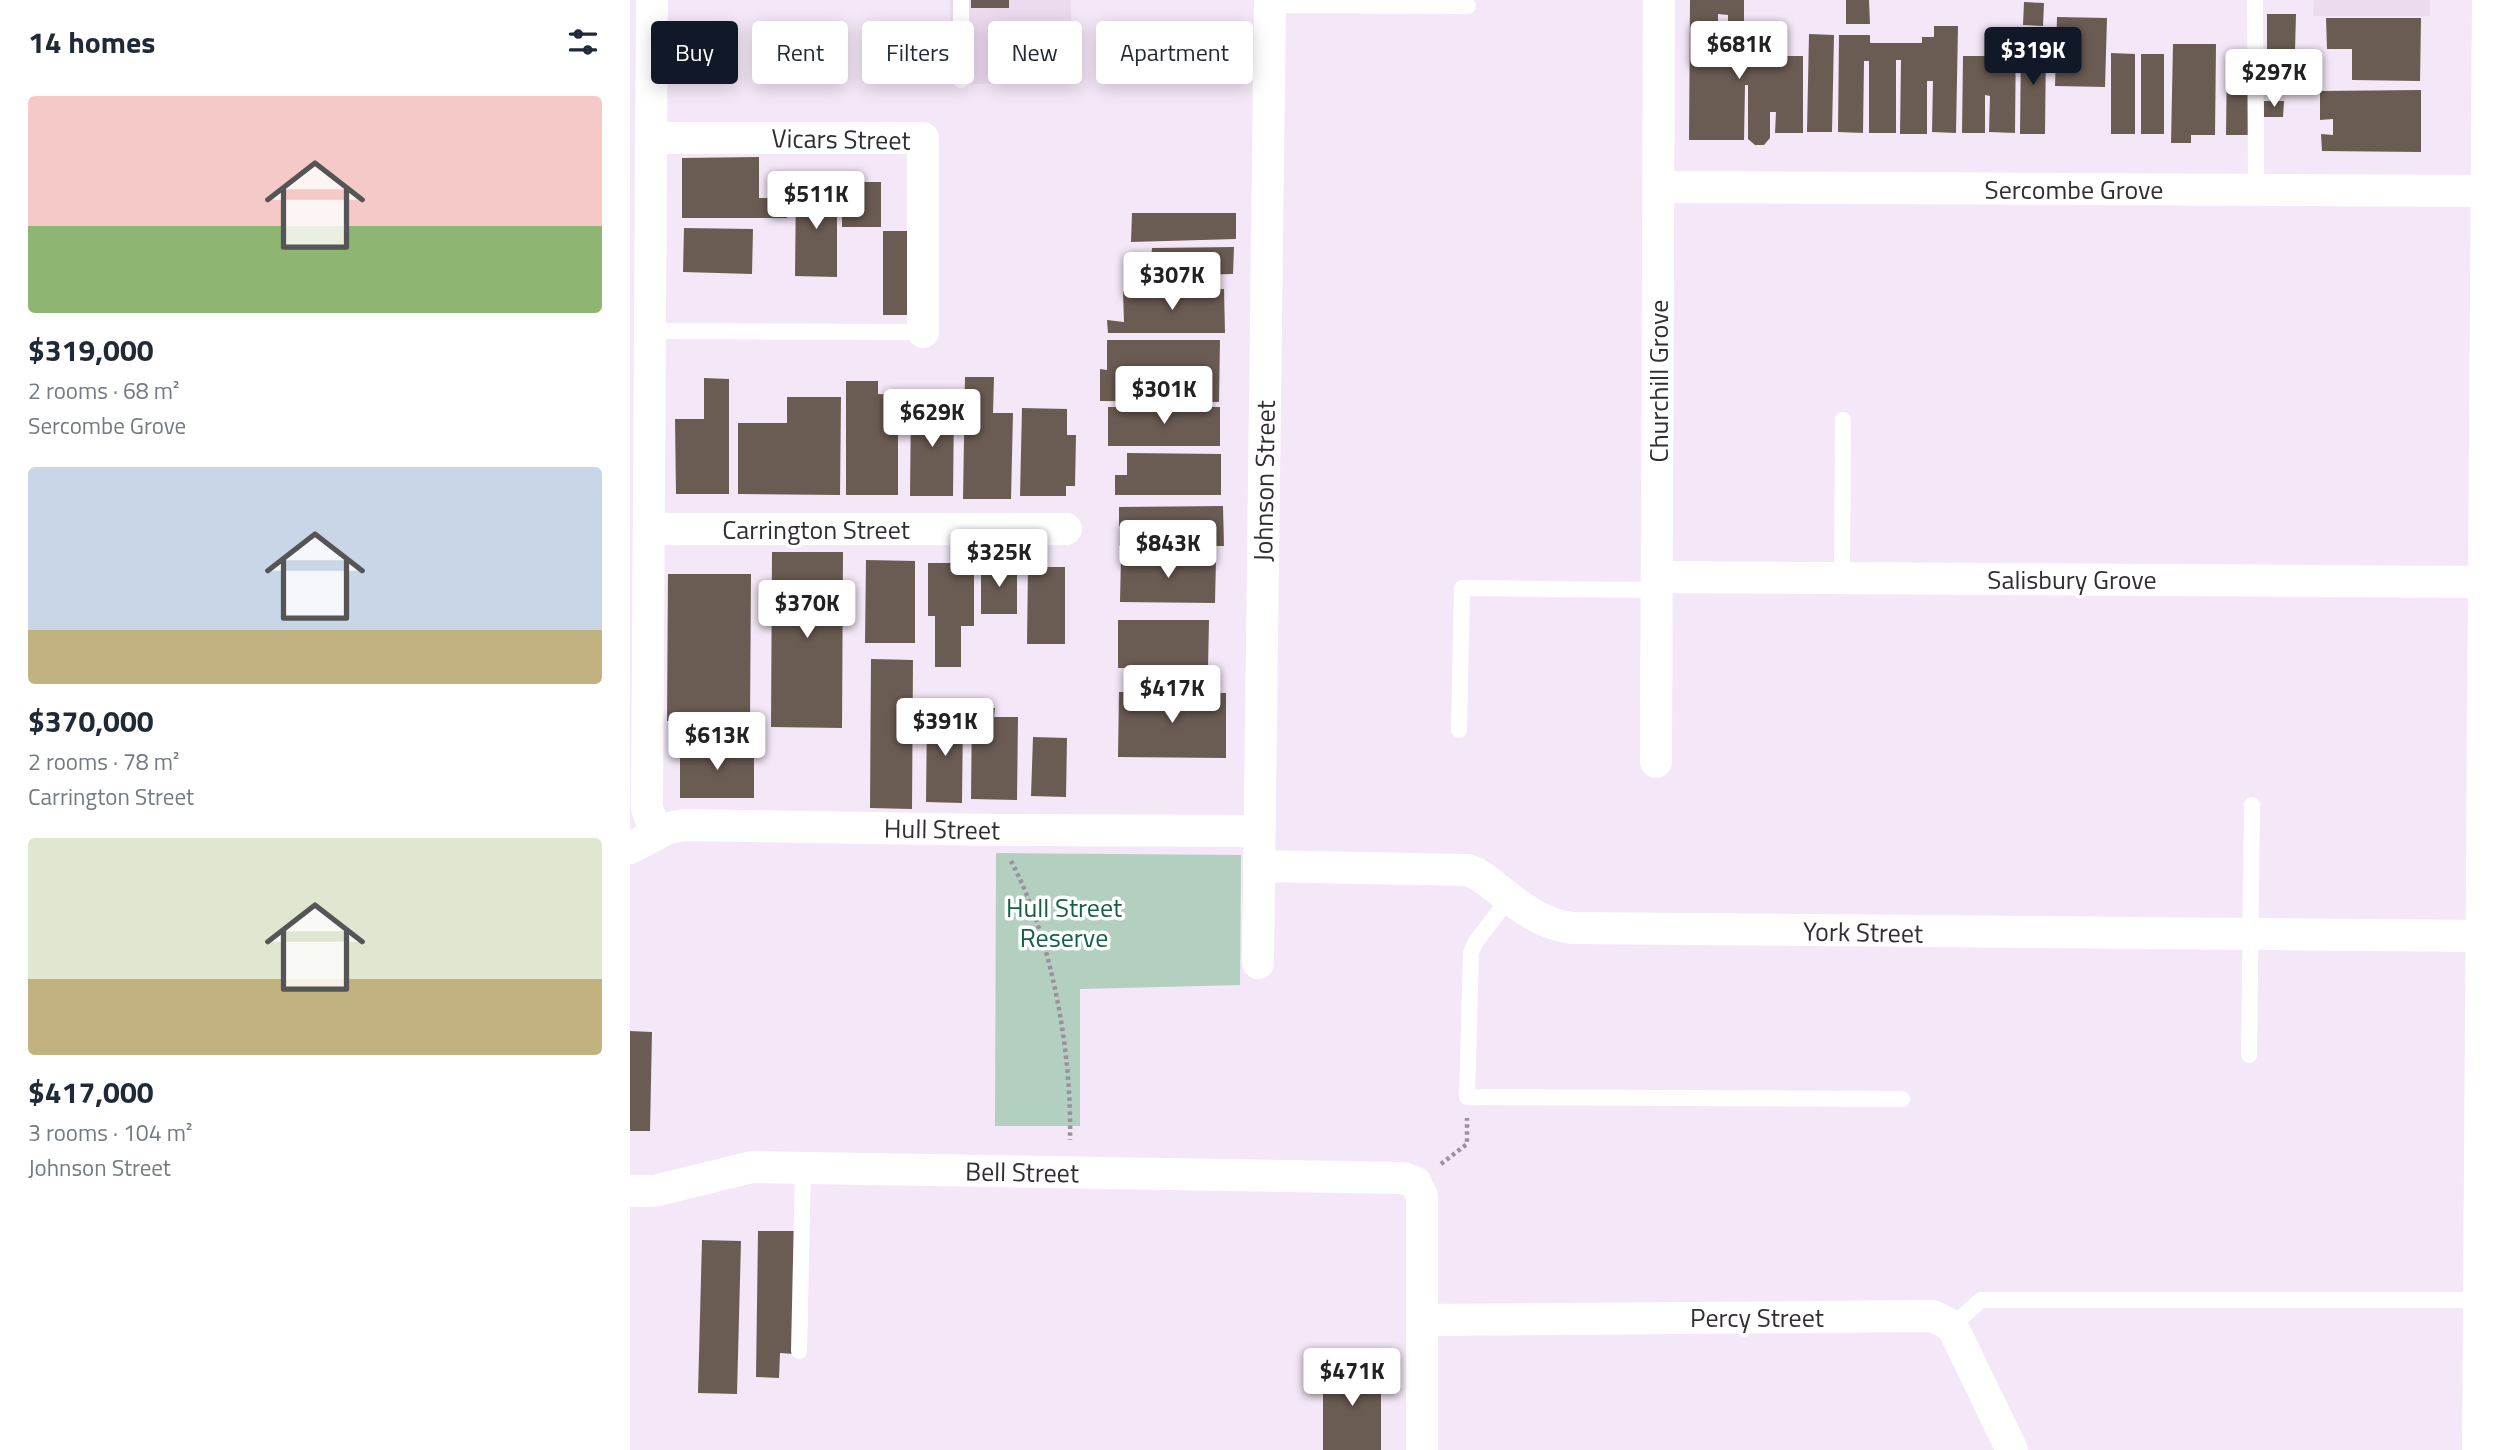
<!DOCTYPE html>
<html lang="en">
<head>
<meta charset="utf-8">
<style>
	body { margin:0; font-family:"Titillium Web",sans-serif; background:#f2f2f3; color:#1f2937; height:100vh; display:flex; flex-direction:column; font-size:26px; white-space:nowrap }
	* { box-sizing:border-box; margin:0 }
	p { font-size:23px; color:#747a83 }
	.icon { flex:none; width:38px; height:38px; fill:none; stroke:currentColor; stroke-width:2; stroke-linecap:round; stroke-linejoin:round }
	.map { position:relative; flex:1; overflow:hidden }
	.drawer { display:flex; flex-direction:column; background:#fff; width:630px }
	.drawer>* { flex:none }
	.guide { position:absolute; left:21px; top:21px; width:665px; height:63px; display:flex; gap:14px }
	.price { position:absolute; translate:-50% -60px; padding:0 16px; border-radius:7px; background:#fff; color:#222; font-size:23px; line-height:46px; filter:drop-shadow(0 2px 4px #0008) }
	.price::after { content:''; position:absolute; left:50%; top:42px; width:21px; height:16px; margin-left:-10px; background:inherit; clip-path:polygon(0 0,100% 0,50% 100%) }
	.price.current { background:#111827; color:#fff }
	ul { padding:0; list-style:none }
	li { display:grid; align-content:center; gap:14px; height:371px; padding:0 28px }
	li span { display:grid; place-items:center; height:217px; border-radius:7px; color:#555 }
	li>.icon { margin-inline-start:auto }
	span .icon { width:126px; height:126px; fill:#fffc; stroke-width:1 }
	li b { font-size:30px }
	h2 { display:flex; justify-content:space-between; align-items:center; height:84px; padding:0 28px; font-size:30px }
	.chip { padding:0 24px; border-radius:7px; background:#fff; box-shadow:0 4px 18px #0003; font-size:24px; line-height:63px }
	.chip.current { background:#111827; color:#fff }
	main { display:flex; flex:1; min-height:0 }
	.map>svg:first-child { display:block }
	.built { fill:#ecdaef }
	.green { fill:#b2cfc0 }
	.building { fill:#6b5c53 }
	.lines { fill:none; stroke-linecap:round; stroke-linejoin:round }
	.path { stroke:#9a919c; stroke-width:4.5; stroke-dasharray:3.5 3.5; stroke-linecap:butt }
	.service { stroke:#fff; stroke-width:16 }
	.minor { stroke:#fff; stroke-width:32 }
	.primary { stroke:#fff; stroke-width:38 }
	.labels { text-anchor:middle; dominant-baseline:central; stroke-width:7; stroke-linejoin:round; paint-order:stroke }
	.street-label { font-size:26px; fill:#322d33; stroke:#fff }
	.park-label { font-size:26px; fill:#146043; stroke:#fff }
</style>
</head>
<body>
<main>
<section class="drawer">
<h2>14 homes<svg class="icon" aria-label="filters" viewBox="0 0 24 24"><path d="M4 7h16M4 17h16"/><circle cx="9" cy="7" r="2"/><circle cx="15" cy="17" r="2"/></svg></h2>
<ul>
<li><span style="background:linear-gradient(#f6c9c9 60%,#8fb573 0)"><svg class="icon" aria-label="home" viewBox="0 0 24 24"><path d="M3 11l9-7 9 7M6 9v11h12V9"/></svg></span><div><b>$319,000</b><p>2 rooms · 68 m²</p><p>Sercombe Grove</p></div></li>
<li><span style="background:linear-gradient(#c9d6e8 75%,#c2b280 0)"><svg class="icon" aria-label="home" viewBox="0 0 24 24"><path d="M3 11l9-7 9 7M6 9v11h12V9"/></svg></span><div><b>$370,000</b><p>2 rooms · 78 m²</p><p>Carrington Street</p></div></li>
<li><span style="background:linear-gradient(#dfe7d0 65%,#c2b280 0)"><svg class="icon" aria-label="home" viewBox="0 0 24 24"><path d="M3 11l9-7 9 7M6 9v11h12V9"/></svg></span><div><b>$417,000</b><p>3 rooms · 104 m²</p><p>Johnson Street</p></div></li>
</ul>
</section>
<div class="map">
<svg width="1870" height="1450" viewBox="0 0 1870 1450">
	<rect width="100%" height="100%" fill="#f4e7f7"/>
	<path class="built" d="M320 0H441V83L320 84Z
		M1684 0H1800V16H1683Z"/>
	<path class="green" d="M366 853 611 855 610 985 450 989V1126H365Z"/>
	<path class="building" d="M341 0H379V8H341Z
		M1060 0H1114V28H1098V15L1088 14V42H1115V47H1145L1146 56H1173V133H1145L1146 112H1140V138L1134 145H1125L1118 139V85H1115L1114 140H1059Z
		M1216 0H1239L1240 24H1216Z
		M1394 2 1414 3 1413 26 1393 25Z
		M1637 14H1666L1665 50 1637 49Z
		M1427 17 1477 18 1475 87 1425 86Z
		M1696 18H1791L1790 81 1722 80V49H1697Z
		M1304 26H1328L1326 133 1302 132 1303 81H1297V134H1270L1271 60H1266V133H1239V61H1234L1233 133 1208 132 1209 35H1240V43H1292V37H1304Z
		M1361 28H1386L1385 133 1359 132 1360 96 1355 95V133H1332L1333 56H1360Z
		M1179 34 1204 35 1202 132H1177Z
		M1391 41H1416L1415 134H1390Z
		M1543 44H1586L1585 135H1561V143H1541Z
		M1481 53 1505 54V134H1481Z
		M1511 54H1534V134H1511Z
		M1597 55H1621V135H1596Z
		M1791 90V152L1692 151 1691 134 1703 135V119L1690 120V91Z
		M1634 101H1654L1653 117H1634Z
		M129 157V198H157V218H52V158Z
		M212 182H251V227H212Z
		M166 185H207V277L165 276Z
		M502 213H606V239L501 242Z
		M54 228 123 229 122 274 53 272Z
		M253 231H282V315H253Z
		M604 247 603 274 520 276 522 248Z
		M594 289 595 333H478L477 320 494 322 493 291Z
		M477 340H590L589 402 470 401V369L477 370Z
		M335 377H364L363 413H383L381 499H333Z
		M74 378 99 379V494H46L45 419H74Z
		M216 381H248V394L268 395V495H216Z
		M157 397H211L210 495 108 494V423H157Z
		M281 401 324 402 323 496H280Z
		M478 407H590V446H478Z
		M392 408 437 409V435H446L445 486H436V496H390Z
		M497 453 591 454V495H485V475H497Z
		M593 506 594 546H489V507Z
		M142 552H213L212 728 141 727Z
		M491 556 586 558 585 603 490 602Z
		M236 560 285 561V643H235Z
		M298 563H344V626H331V667H305V616H298Z
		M351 564H387V614H351Z
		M398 567H435V644H397Z
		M38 574H121L120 721H37Z
		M488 620H579L578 668H488Z
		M241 659 283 660 282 809 240 808Z
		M489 692 596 693V758L488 757Z
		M342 708H365L364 717H388L387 800 341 799Z
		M297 714H333L332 803 296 802Z
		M403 737 437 738 436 797 401 796Z
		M50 745H124V798H50Z
		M0 1031 22 1032 20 1131H0Z
		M128 1231H165L164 1354 150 1353 149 1378 126 1377Z
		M72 1240 111 1241 107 1394 68 1393Z
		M693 1367H751V1450H693Z"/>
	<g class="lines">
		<path class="path" d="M381 861C422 938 442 1053 440 1140
			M811 1164 837 1144V1118"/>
		<path class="service" d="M1625 0 1626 190
			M640 5 838 6
			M331 80V0
			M20 331 293 332
			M1212 578 1213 420
			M829 730 832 588 1026 590
			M879 898 845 943 841 953 837 1097 1272 1099
			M1619 1055 1622 805
			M1322 1326 1351 1300H1852
			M169 1351 173 1168"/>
		<path class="minor" d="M22 0 17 808 26 834
			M22 138H293V332
			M1029 187 1860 191
			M19 529H436
			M1027 577 1857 582
			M1026 762 1029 0
			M0 848 36 829 53 825 369 830 629 831
			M629 866 838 870C850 874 860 883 870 891 893 909 914 925 943 928L1855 936
			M628 963 640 0
			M0 1191H24L122 1167 773 1178 786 1183 792 1197V1450
			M792 1320 1303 1316 1322 1326 1382 1450"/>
		<path class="primary" d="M1851 1450 1861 0"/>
	</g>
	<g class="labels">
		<g class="street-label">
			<text transform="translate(211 139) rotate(1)">Vicars Street</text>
			<text x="1444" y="189">Sercombe Grove</text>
			<text transform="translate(1028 381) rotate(-90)">Churchill Grove</text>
			<text transform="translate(634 481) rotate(-89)">Johnson Street</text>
			<text x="186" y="529">Carrington Street</text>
			<text x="1442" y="579">Salisbury Grove</text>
			<text transform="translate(312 829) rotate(1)">Hull Street</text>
			<text transform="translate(1233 932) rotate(1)">York Street</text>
			<text transform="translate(392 1172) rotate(1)">Bell Street</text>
			<text x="1127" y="1317">Percy Street</text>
		</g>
		<g class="park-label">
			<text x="434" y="907">Hull Street<tspan x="434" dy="30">Reserve</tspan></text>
		</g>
	</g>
</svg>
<b class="price" style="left:1109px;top:81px">$681K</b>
<b class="price current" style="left:1403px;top:87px">$319K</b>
<b class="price" style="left:1644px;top:109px">$297K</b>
<b class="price" style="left:186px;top:231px">$511K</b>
<b class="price" style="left:542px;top:312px">$307K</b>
<b class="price" style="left:534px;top:426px">$301K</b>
<b class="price" style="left:302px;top:449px">$629K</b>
<b class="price" style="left:538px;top:580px">$843K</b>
<b class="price" style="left:369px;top:589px">$325K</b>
<b class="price" style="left:177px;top:640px">$370K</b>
<b class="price" style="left:542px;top:725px">$417K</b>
<b class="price" style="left:315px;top:758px">$391K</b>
<b class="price" style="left:87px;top:772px">$613K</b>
<b class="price" style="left:722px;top:1408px">$471K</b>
<div class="guide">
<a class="chip current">Buy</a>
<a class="chip">Rent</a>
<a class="chip">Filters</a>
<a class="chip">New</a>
<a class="chip">Apartment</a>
</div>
</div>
</main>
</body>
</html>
